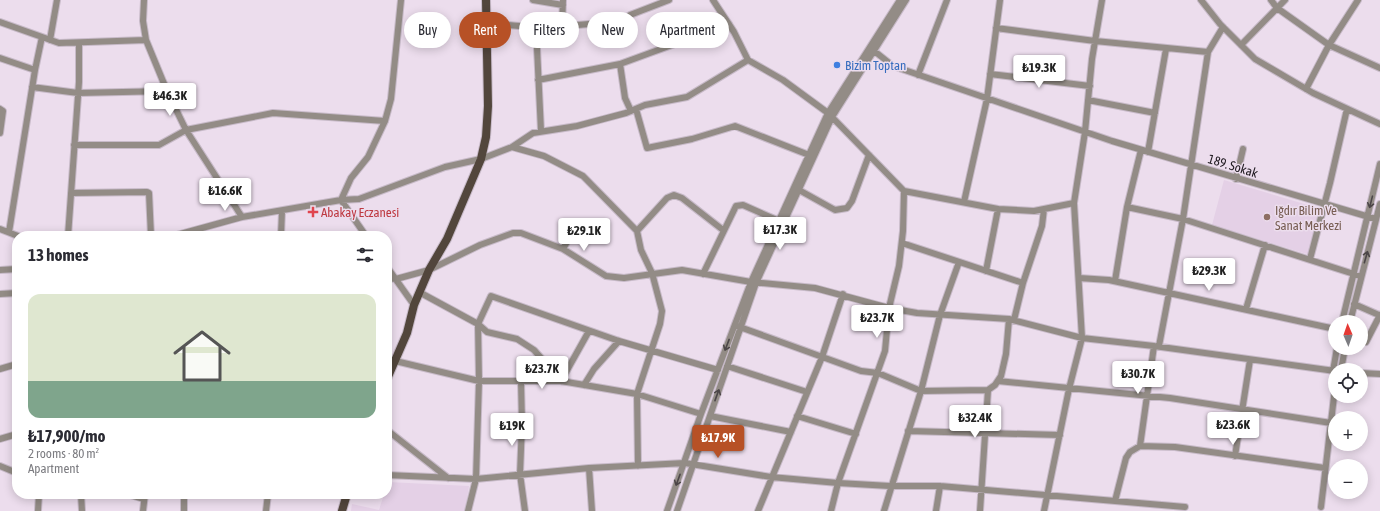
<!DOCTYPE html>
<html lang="en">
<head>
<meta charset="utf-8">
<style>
	body { margin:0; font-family:"Asap Condensed",sans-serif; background:#f2f2f3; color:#2b2b33; height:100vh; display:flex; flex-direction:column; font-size:15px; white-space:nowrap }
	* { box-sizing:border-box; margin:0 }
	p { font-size:13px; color:#7c7c81 }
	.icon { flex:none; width:22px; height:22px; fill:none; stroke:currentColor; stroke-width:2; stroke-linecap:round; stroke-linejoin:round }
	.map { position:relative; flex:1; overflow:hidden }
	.details { position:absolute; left:12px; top:231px; width:380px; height:268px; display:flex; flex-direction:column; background:#fff; border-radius:16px; box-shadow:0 2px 10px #0003 }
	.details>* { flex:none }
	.banner { position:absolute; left:404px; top:12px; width:380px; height:36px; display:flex; gap:8px }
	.needle { width:26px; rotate:358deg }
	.fabs { position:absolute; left:1328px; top:315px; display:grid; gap:8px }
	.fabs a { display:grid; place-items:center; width:40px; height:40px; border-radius:50%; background:#fff; box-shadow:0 2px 10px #0003; font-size:20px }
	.price { position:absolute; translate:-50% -34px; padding:0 9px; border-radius:4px; background:#fff; color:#222; font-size:13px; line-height:26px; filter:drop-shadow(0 1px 2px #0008) }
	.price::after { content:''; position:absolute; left:50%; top:24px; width:12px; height:9px; margin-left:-6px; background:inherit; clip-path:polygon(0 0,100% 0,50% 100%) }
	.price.on { background:#b75126; color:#fff }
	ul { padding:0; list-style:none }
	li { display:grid; align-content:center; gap:8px; height:212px; padding:0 16px }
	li+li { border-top:1px solid #e1e1e2 }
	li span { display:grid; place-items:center; height:124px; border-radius:12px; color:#555 }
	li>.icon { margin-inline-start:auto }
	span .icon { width:72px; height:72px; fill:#fffc; stroke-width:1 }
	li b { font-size:17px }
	h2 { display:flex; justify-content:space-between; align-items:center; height:48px; padding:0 16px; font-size:17px }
	.chip { padding:0 14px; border-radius:18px; background:#fff; box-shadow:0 2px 10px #0003; font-size:14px; line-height:36px }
	.chip.on { background:#b75126; color:#fff }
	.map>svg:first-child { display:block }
	.built { fill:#e4d0e6 }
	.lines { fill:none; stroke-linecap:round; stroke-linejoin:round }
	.minor-casing { stroke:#c7bac8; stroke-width:8 }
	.major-casing { stroke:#c7bac8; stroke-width:10 }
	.minor { stroke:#938c86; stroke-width:6 }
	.major { stroke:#52463c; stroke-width:8 }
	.oneway { stroke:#4c4648 }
	.shop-dot { fill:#3f7fe0; stroke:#ecdded; stroke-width:1.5 }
	.health-dot { fill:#e0444e; stroke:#ecdded; stroke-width:1.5 }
	.education-dot { fill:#8d6e63; stroke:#ecdded; stroke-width:1.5 }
	.labels { text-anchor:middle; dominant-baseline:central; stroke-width:3; stroke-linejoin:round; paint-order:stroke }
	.shop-label { font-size:13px; fill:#366cbe; stroke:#ecdded; text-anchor:start }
	.street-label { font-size:13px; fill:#1d181e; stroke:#ecdded }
	.education-label { font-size:13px; fill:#785e54; stroke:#ecdded; text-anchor:start }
	.health-label { font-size:13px; fill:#be3a42; stroke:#ecdded; text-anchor:start }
</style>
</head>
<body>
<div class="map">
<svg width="1380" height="511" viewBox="0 0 1380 511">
	<rect width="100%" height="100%" fill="#ecdded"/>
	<path class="built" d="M1224 180 1321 209 1310 255 1212 225Z
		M388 482 469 486 465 511H351L352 504 379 510 384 494H387Z"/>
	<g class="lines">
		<defs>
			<path id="minor" d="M144 0 143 21 146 40 167 91 186 130 242 217
				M533 0 563 5
				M713 0 734 32 748 60 783 80 828 113 904 191 998 209 1034 211 1074 203
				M1201 0 1220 24 1255 59 1313 93 1380 124
				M1271 0 1277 8 1329 45 1380 68
				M630 15 669 0
				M0 22 59 43 146 40
				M486 23 542 28 589 24
				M562 26 563 0
				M536 27 541 131
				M996 28 1095 41 1208 52 1223 27
				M50 40 57 0
				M1241 45 1285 0
				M873 50 893 66 1112 141 1376 219
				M0 58 35 70
				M620 64 625 98 631 111
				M990 74 1090 86
				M918 75 947 0
				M538 80 620 64 729 24
				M32 87 78 93 167 91
				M1306 89 1329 45 1358 0
				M1088 100 1155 113
				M0 109 3 111 0 133
				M636 109 647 148 692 139 735 126 809 155
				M74 145H159L186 130 273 113 385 121
				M512 147 544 156 583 176 637 231 641 250 652 273 662 311 660 324 637 394 638 466
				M1148 152 1166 49
				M1236 179 1243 149
				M799 190 835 210 847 208 852 201 869 155
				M71 193 147 192 149 193 151 236
				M964 202 987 99 1000 0
				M1127 207 1183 219 1360 276
				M0 229 18 236
				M637 231 667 198 674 195 682 198 723 230
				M9 232 35 70 42 37
				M68 236 79 82V43
				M173 236 242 217 341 200 359 199 445 167 481 159 512 147 533 133 577 126 626 113 645 105 687 97 748 60
				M281 236 282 211
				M366 236 341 200 351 178 368 157 385 121 391 99 401 0
				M902 243 1023 283 1014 320
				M563 249 569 238
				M1310 259 1330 183 1347 109
				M387 267 414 305
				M0 270 17 269
				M986 271 998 209
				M703 274 736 206 743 205 779 221
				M387 278 396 279 429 270 480 245 513 233H521L563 249 606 276 624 278 682 270 751 282 815 288 889 308 917 313 1009 319 1082 338 1154 346 1335 371
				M1079 278 1109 280 1335 329
				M1115 281 1127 207 1141 150
				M1023 283 1042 226 1044 209
				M419 292 478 324 487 332 517 339 534 350 549 367 551 381
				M0 294 17 293
				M1354 304 1379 315
				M1246 309 1265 245
				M1342 322 1380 164
				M1350 322 1380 204
				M737 326 861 371 878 373 921 391 988 390 995 385 1001 376 1006 354 1009 319
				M1366 342 1380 315
				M1159 346 1183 219 1208 52
				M387 359 479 381H561L637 394 701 414
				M727 366 807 392
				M0 369 17 364
				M1341 370 1345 348
				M1361 373 1380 374
				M1335 377 1333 371 1337 348
				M521 381 522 424 520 474 525 511
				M561 381 589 331
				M998 381 1170 398 1331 423
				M584 385 594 369 619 341
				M710 416 791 432
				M797 416 856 434
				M387 430 448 478
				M908 431 1060 435
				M0 439 17 434
				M1140 446 1154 346
				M1235 456 1250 360
				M0 466 17 473
				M589 468 592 511
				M387 475 476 479 589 468 685 463 771 477 838 483 890 486H940L1185 507
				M81 494 82 511
				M127 494 144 499
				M1115 501 1126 458 1130 452 1140 446 1175 447 1325 468
				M1321 507 1335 388
				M38 511 39 494
				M143 511 145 494
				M184 511V494
				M266 511 268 494
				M468 511 476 479 479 381 478 324 491 296 619 341 718 370
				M667 511 701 414 751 282 828 113 900 0
				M677 511 756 283 832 117 906 0
				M758 511 822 357 843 294
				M831 511 838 483 885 351 889 308 899 266 903 231 904 191
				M884 511 921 391 940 315 959 262
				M936 511 940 486
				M980 511 988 390
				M1044 511 1069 389 1082 338 1074 203 1085 132 1092 59 1102 0"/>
			<path id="major" d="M387 379 407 333 414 305 429 270 447 239 481 159 486 137 488 106 486 0
				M342 511 347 494"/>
		</defs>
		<use href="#minor" class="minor-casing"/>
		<use href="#major" class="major-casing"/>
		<use href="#minor" class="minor"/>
		<use href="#major" class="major"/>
	</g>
	<defs><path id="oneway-shaft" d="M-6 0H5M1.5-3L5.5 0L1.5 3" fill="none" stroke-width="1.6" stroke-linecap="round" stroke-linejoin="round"/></defs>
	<g class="oneway">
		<use href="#oneway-shaft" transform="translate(1371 202) rotate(104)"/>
		<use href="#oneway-shaft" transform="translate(1366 257) rotate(-74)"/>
		<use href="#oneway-shaft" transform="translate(727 345) rotate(111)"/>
		<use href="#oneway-shaft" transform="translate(717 395) rotate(-70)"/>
		<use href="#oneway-shaft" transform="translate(678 480) rotate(110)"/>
	</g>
	<circle class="shop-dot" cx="837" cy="65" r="4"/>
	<path class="health-dot" d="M311 206h4v4h4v4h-4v4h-4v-4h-4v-4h4z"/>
	<circle class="education-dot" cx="1267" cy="217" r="4"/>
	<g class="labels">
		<g class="shop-label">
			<text x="845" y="65">Bizim Toptan</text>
		</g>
		<g class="street-label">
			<text transform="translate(1233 166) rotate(17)">189. Sokak</text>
		</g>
		<g class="education-label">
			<text x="1275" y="210">Iğdır Bilim Ve<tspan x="1275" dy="15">Sanat Merkezi</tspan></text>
		</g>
		<g class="health-label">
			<text x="321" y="212">Abakay Eczanesi</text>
		</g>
	</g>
</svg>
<div class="fabs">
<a><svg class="needle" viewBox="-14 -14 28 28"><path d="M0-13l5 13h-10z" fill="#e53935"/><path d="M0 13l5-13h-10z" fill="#7c7c81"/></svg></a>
<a><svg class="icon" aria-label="locate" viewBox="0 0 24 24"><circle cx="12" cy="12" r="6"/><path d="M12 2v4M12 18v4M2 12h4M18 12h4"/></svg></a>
<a>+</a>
<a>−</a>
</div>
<b class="price" style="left:1039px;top:89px">₺19.3K</b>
<b class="price" style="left:170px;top:117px">₺46.3K</b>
<b class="price" style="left:225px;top:212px">₺16.6K</b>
<b class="price" style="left:780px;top:251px">₺17.3K</b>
<b class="price" style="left:584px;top:252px">₺29.1K</b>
<b class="price" style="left:1209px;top:292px">₺29.3K</b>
<b class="price" style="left:877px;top:339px">₺23.7K</b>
<b class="price" style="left:542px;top:390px">₺23.7K</b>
<b class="price" style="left:1138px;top:395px">₺30.7K</b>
<b class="price" style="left:975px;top:439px">₺32.4K</b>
<b class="price" style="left:1233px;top:446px">₺23.6K</b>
<b class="price" style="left:512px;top:447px">₺19K</b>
<b class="price on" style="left:718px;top:459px">₺17.9K</b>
<div class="banner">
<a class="chip">Buy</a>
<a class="chip on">Rent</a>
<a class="chip">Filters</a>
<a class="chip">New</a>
<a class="chip">Apartment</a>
</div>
<section class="details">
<h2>13 homes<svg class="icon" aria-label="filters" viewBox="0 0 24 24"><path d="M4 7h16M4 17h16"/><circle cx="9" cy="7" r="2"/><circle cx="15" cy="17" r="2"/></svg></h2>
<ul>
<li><span style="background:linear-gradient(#dfe7d0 70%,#7fa58c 0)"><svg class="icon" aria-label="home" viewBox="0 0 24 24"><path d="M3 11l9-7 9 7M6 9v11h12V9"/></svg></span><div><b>₺17,900/mo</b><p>2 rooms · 80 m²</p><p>Apartment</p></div></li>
</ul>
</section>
</div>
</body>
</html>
